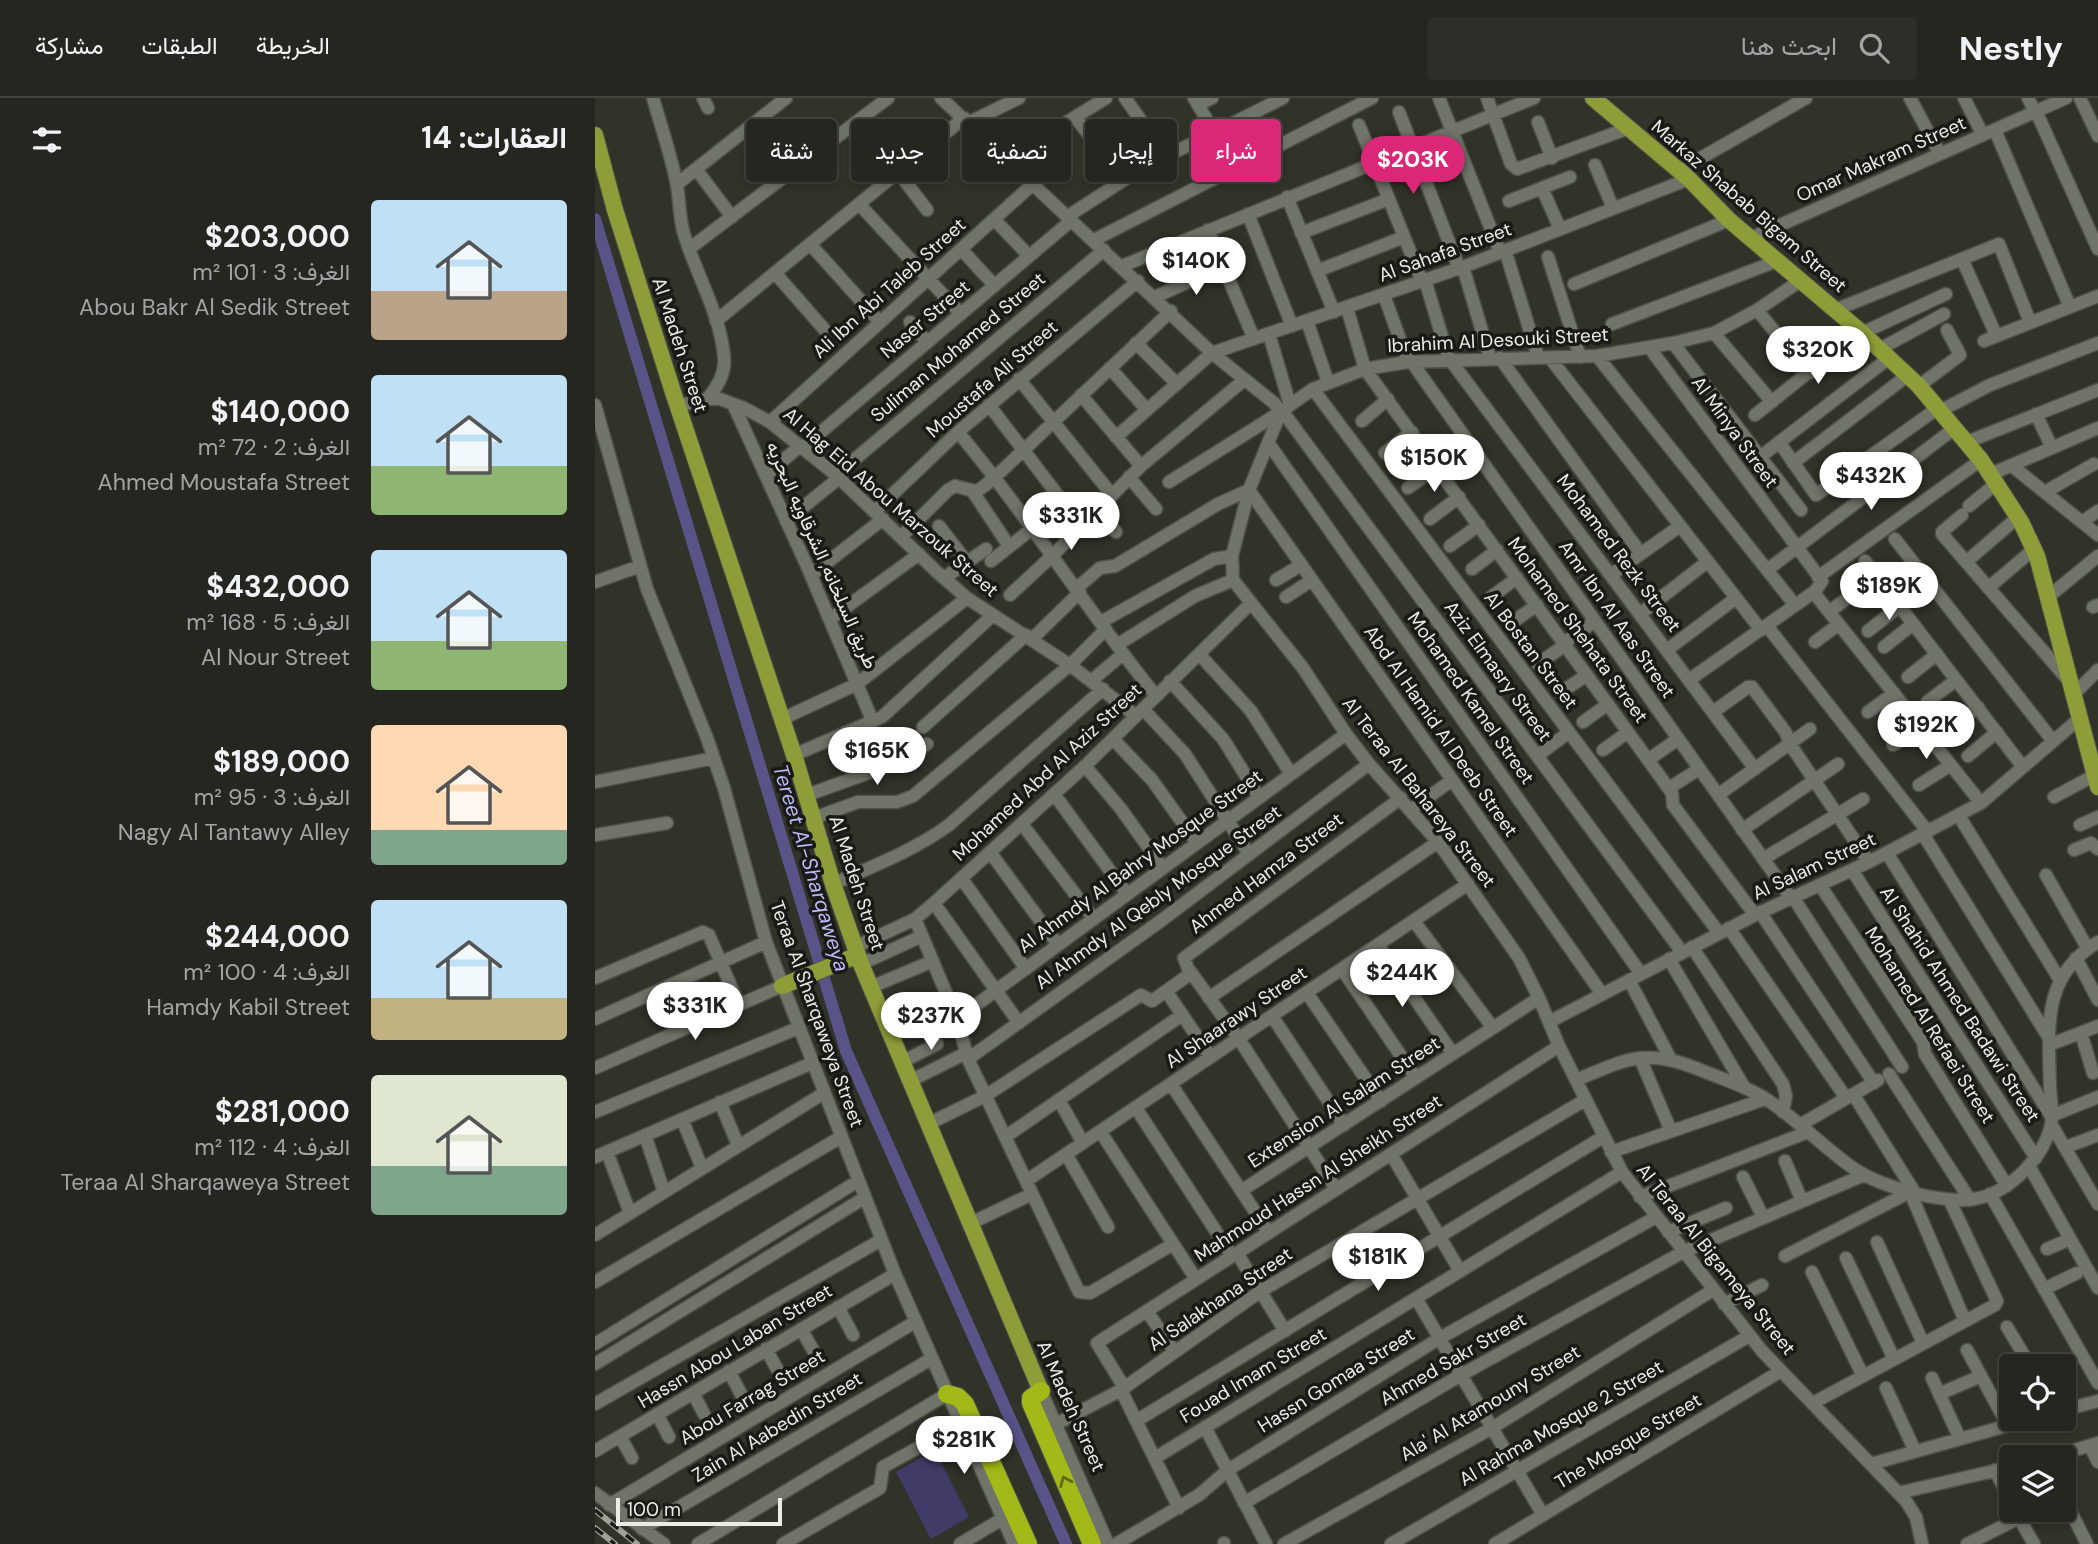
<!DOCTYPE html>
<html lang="ar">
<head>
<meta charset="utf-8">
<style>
	body { margin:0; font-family:"DM Sans",Vazirmatn,sans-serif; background:#2d2e28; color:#f1f3f6; direction:rtl; height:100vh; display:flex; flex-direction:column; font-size:26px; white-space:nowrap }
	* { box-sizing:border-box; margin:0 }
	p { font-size:23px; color:#a3a5a4 }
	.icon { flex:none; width:38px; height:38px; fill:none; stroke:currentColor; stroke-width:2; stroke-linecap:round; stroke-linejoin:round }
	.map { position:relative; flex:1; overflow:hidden; direction:ltr }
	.side { display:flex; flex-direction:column; background:#25261f; width:595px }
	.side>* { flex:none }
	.guide { position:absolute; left:21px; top:21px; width:665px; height:63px; direction:rtl; display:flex; gap:14px }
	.buttons { position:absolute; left:1404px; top:1256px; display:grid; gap:14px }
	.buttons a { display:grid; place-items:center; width:77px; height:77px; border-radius:7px; background:#25261f; box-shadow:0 4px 10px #0003,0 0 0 2px #42433d; font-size:35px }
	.scale { position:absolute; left:21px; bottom:18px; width:166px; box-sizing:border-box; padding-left:7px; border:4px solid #eaece5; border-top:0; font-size:19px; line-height:24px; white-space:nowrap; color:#eaece5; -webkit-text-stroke:5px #191a16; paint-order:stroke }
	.price { position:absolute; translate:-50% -60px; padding:0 16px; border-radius:24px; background:#fff; color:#222; font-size:23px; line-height:46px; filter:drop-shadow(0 2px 4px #0008) }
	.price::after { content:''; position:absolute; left:50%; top:42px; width:21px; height:16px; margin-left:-10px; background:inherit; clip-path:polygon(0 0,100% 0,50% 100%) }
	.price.on { background:#db2777; color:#fff }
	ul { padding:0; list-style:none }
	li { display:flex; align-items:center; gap:21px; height:175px; padding:0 28px }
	li span { display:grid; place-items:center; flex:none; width:196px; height:140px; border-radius:7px; color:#555 }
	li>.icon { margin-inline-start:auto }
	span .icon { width:84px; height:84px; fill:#fffc; stroke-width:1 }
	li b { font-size:30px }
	h2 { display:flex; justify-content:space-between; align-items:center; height:84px; padding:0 28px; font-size:30px }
	.tag { padding:0 24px; border-radius:7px; background:#25261f; box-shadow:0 4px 10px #0003,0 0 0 2px #42433d; font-size:24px; line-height:63px }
	.tag.on { background:#db2777; color:#fff }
	header { display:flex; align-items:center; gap:42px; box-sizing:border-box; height:98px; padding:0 35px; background:#25261f; border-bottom:2px solid #42433d }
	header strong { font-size:33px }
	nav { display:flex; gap:38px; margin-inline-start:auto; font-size:24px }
	.search { width:490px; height:63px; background:#2d2e28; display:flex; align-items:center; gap:18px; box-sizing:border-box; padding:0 24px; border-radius:7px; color:#a3a5a4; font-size:26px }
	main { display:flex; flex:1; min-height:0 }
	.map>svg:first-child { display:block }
	.green { fill:#403c67 }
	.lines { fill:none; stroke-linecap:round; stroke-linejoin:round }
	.canal { stroke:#585488; stroke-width:12 }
	.minor-casing { stroke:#4f5149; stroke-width:15 }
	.major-casing { stroke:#4f5149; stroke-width:18 }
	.highway-casing { stroke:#4f5149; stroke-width:20 }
	.minor { stroke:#717469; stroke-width:12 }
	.major { stroke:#8f9d38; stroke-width:16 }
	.highway { stroke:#a3b917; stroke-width:18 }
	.rail-casing { stroke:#9fa199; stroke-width:6 }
	.rail { stroke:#191a16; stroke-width:3.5; stroke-dasharray:10; stroke-linecap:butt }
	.oneway { stroke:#5e6a16 }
	.labels { text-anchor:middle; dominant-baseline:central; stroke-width:7; stroke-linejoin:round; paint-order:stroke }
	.street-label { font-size:19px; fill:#eaece5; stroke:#191a16 }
	.water-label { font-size:21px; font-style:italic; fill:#bcb9f9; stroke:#191a16 }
</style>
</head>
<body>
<header>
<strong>Nestly</strong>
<div class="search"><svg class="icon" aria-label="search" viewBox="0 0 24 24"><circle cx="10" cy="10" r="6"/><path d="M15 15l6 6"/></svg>ابحث هنا</div>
<nav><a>الخريطة</a><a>الطبقات</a><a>مشاركة</a></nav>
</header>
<main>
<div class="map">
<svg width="1503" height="1446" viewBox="0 0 1503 1446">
	<rect width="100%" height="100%" fill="#313329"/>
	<path class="green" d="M340 1352 374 1419 336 1441 301 1374Z"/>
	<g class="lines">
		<path class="canal" d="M0 121 251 953 471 1446"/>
		<defs>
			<path id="minor" d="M58 0C66 29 77 59 82 88 85 104 84 120 89 136 101 176 125 215 129 258 131 275 123 288 112 301
				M108 0 113 10
				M346 0 617 255 679 305 683 310 684 318
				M530 0 571 58
				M599 0 619 34
				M844 0 905 154
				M892 0 916 66 922 71 1034 30
				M1315 0 1345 56
				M1369 0 1388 37
				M1433 0 1440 14
				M1485 0 1503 38
				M603 7 617 0
				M1441 13 1503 151
				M804 14 864 170
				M480 19 529 82
				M943 24 957 60
				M373 25 424 0
				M764 27 827 183
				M1400 32 1475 209
				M412 61 511 0
				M1000 67 1018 110
				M101 71 137 119
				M1083 73 1211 0
				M303 74 332 112
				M82 86 191 0
				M947 90 965 131
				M692 99 739 214
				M914 103 975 79
				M264 106 366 216
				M653 116 697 228
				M473 118 546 71 688 0
				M399 121 434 158
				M613 132 659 241
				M706 135 794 101
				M1156 140 1471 0
				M499 142 777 0
				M215 146 285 224
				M94 151 293 0
				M366 151 399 187
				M910 152 943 259
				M953 159 985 259
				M1367 161 1401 237
				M527 168 939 0
				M868 169 895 260
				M722 173 809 139
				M180 175 229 231
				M830 182 854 262
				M1205 183 1162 212 1119 235 1078 245 1002 258 813 264 770 271 718 291 695 307 684 318 654 392 637 458 638 482 708 570 751 636 774 666 843 744 924 860 944 900 964 948 1027 1074 1167 1253 1311 1403 1321 1419 1327 1446
				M979 186 1134 122
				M789 197 813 264
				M560 199 628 168
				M752 210 770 271 1077 695 1078 707 1160 817
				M1162 212 1214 275
				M1240 212 1404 146 1435 224
				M121 223 369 20
				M712 223 733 284
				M315 224 332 244
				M1017 226 1182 163
				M1119 235 1177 304
				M1267 235 1351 196
				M674 236 695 307
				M1389 243 1503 198
				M541 245 582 286
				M1078 245 1206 412
				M1054 249 1227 483 1219 495 1386 705
				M1285 251 1349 216
				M1002 258 1200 507
				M905 260 1046 456
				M955 260 1166 532
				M816 263 1196 800
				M856 263 1160 671
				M515 270 552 312
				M424 281 517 397
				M1324 288 1365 257 1352 232
				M718 291 1124 835
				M486 297 546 368
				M138 306 212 468 278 624
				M0 307 52 491 112 640 129 690 171 844 300 1176 419 1446
				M394 307 487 429
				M82 308 112 301H125L149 310 175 324 241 377 342 474 372 500 475 567 541 618
				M1345 313 1395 287 1503 245
				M688 314 1087 854
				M1441 316 1457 350
				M1160 317 1265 233
				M767 323 793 301
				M175 324 439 85
				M363 334C433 418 492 512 561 598
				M521 339 617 255 868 169 1094 81
				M1184 344 1221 397 1343 310
				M1372 344 1503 292
				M674 346 1046 876
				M207 350 477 122
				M790 355 817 334
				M1165 359 1294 260
				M1198 365 1313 277
				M1417 368 1503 437
				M1396 376 1503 330
				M171 377 205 348
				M241 377 509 152
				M534 379 561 411
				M574 384 684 315
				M813 390 842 369
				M378 394 414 448
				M1450 394 1499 366
				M1374 408 1402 385
				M502 412 521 434
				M280 413 363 334 543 183
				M1367 417 1347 434V436L1474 583
				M835 421 864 399
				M191 423 244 380
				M1487 424 1503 413
				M344 428 372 464
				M306 439 353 392 360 388C385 394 379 397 400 379L576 213
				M1300 441 1458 643
				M855 448 884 427
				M396 463 438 430
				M1270 463 1428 669
				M1371 464 1423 419
				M877 471 902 452
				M1172 472 1360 330
				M216 477 288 421
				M1016 477 1085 428
				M1223 479 1386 362
				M349 480 391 451
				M681 482 706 467
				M0 484 45 468
				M482 490 505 470 520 468 623 406 654 392 1007 896
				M1393 490 1439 451
				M415 497 458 457 546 368 649 282
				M691 499 717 482
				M896 499 922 480
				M1453 499 1503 458
				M1498 509 1503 507
				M1234 514 1281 478
				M1045 516 1112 464
				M235 521 324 456
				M506 524 619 461 637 458
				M915 526 942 507
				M1172 528 1333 734
				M1273 533 1305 508
				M437 541 485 494
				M1220 544 1244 526
				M969 545 1000 523
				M522 547 600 498 638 482
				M1289 549 1318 526
				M1072 552 1141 500
				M604 556 656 613 696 676
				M943 566 970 547
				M1313 579 1342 556
				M1094 582 1219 494
				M496 583 528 556
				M575 583 628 641 664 699
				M966 594 992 577
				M1478 597 1503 572
				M1332 604 1361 582
				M548 611 590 656 654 756
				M1118 614 1153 589H1157L1191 635 1195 646 1274 764
				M1273 614 1299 595
				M187 621 262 586 372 500
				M988 624 1013 606
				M328 629 431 537
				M1353 631 1383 609
				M518 641 557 682 602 745
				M1298 647 1327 631
				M1008 652 1033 634
				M199 657 287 619 398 517
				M942 658 973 635
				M1373 658 1402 634
				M1053 662 1083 641
				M490 668 526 711 568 770
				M0 684 119 660
				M1324 687 1356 667
				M1074 690 1104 671
				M459 696 532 796
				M212 697 304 664 332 646
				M1123 697 1215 631
				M1459 699 1500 677
				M817 711 857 682
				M1364 718 1465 882
				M219 720 263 704H302L318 698 475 567 511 531
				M427 726 499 821
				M1485 727 1503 719
				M1147 732 1243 666
				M1328 736 1454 940
				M0 737 72 725
				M1479 752 1496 745 1503 751
				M395 754 463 847
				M1292 755 1456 1018 1503 999
				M1168 761 1268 701
				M1257 772 1441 1060
				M1451 777 1493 851
				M367 781 431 871
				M238 786C278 768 318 753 354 727L508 591
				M1225 787 1328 944 1330 956 1412 1088
				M1198 799 1307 969
				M339 805 424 925
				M1165 814 1279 985
				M320 821 362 921 373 961 484 1194 495 1195 578 1146
				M819 823 898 930
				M1134 830 1249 997 1260 999 1320 1095
				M783 847 858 956
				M260 849 320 821 339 805 490 668 655 506
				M1097 849 1188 986 1191 998 1188 1014
				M1481 860 1503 902
				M1074 861 1149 989
				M266 866 327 838
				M747 871 821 980
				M595 873 644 941 741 1091
				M0 880 108 834 114 837 144 907
				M1034 882 1076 962
				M276 889 338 863
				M571 893 616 959
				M712 895 786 1003
				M614 900 843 744
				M677 918 749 1027
				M0 921 171 844
				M362 921 751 636
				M954 924 1160 817 1274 764 1386 705 1484 621
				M1486 935 1498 975
				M1454 947 1503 928
				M1045 960 1076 1033
				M373 961 567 822 774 666
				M307 964 342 946
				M0 970 187 888
				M1294 976 1375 1102
				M981 982C1002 974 1024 962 1046 960 1070 958 1091 966 1113 975 1133 983 1153 989 1171 1001 1202 1021 1228 1049 1258 1070 1277 1083 1300 1090 1322 1096 1366 1106 1395 1107 1429 1073 1441 1061 1452 1044 1456 1027 1458 1016 1456 1002 1455 990 1454 932 1445 879 1503 844
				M315 983 371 955
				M576 986 674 1135
				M464 1002 488 1045
				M125 1004 143 1047
				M541 1010 637 1158
				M0 1014 203 930
				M87 1021 107 1070
				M333 1026 390 998 546 897 557 903 595 876 589 860 806 700
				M1456 1026 1503 1106
				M1205 1027 1283 982
				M505 1033 601 1181
				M50 1037 69 1094
				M410 1039 587 917
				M1471 1049 1503 1037
				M12 1054 35 1115
				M1016 1054 1170 1001
				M471 1056 513 1129
				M796 1056 865 1173
				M0 1059 217 965
				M1190 1063 1207 1103
				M1434 1068 1503 1190
				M1148 1079 1168 1119
				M431 1083 873 786
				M646 1093 944 900
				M1395 1096 1503 1285
				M1045 1099 1213 1034
				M374 1126 437 1096
				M1073 1134 1131 1110
				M0 1137 229 995
				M1282 1144 1328 1245
				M1452 1151 1475 1141
				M642 1155 690 1233
				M1190 1158 1315 1094 1370 1223
				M1251 1160 1299 1261
				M1217 1174 1268 1278
				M0 1184 246 1039
				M1449 1191 1482 1175
				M821 1200 948 1417
				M1129 1206 1167 1187
				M243 1209 258 1237
				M552 1213 579 1253
				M1412 1229 1436 1269
				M206 1231 222 1259
				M0 1246 263 1083
				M171 1251 182 1271
				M1372 1252 1413 1328
				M0 1266 269 1100
				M134 1273 148 1300
				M1337 1280 1365 1341
				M529 1289 502 1245 964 948
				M1291 1290 1320 1353
				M526 1292 584 1410
				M446 1293 513 1446
				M98 1295 109 1316
				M1344 1296 1386 1278
				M1218 1305 1400 1207 1402 1203 1355 1103
				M0 1306 286 1142
				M1468 1312 1503 1303
				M62 1316 74 1339
				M541 1323 1008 1039
				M461 1326 526 1292 666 1193 990 1002
				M610 1329 671 1446
				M25 1338 37 1360
				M1495 1348 1503 1364
				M0 1353 300 1176
				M560 1360 1027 1074
				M1454 1360 1503 1345
				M1276 1366 1436 1321
				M1400 1372 1416 1404
				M0 1395 69 1446
				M1303 1395 1416 1369
				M1468 1398 1492 1446
				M649 1405 866 1277 1088 1154 1269 1077
				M14 1407 320 1224
				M1420 1413 1439 1446
				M47 1431 336 1261
				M629 1445V1446
				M103 1446 352 1296
				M188 1446 285 1390 288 1369 364 1327
				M365 1446 407 1421
				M521 1446 604 1397 633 1372 845 1240 1061 1119
				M689 1446 897 1330 1118 1192
				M796 1446 1154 1238
				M900 1446 1186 1273
				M1372 1446 1424 1420"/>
			<path id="major" d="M998 0 1094 81 1134 122 1265 233 1324 288 1386 362 1426 424 1442 458 1503 689
				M0 37 20 112 79 297 199 657 238 786 266 866 446 1293
				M187 888 263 857"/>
			<path id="highway" d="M446 1293 436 1300V1305L497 1446
				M352 1296 363 1299 370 1306 433 1446"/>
		</defs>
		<use href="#minor" class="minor-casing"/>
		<use href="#major" class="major-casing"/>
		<use href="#highway" class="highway-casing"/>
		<use href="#minor" class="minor"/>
		<use href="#major" class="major"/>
		<use href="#highway" class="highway"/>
		<defs>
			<path id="rail" d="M0 1412 42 1446
				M0 1430 20 1446"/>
		</defs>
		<use href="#rail" class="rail-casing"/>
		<use href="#rail" class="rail"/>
	</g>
	<defs><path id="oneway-chevron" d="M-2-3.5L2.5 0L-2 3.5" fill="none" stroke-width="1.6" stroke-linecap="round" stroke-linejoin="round" transform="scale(1.75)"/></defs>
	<use class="oneway" href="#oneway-chevron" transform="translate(470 1383) rotate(-113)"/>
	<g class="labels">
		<g class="street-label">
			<text transform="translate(1286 61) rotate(-24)">Omar Makram Street</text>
			<text transform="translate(1154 108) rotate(41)">Markaz Shabab Bigam Street</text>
			<text transform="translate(850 154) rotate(-20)">Al Sahafa Street</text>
			<text transform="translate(294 190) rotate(-42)">Ali Ibn Abi Taleb Street</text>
			<text transform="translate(330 221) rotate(-40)">Naser Street</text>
			<text transform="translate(903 242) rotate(-3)">Ibrahim Al Desouki Street</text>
			<text transform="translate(85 247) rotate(72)">Al Madeh Street</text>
			<text transform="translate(363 249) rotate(-40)">Suliman Mohamed Street</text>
			<text transform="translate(397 281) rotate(-41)">Moustafa Ali Street</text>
			<text transform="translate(1140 334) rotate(54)">Al Minya Street</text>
			<text transform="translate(296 404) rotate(41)">Al Hag Eid Abou Marzouk Street</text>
			<text transform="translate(1024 455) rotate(53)">Mohamed Rezk Street</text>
			<text transform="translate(227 457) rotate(66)">طريق السلخانه, الشرقاويه البحريه</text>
			<text transform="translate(1022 521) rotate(55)">Amr Ibn Al Aas Street</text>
			<text transform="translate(983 532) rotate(54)">Mohamed Shehata Street</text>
			<text transform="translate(936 552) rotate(53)">Al Bostan Street</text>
			<text transform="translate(903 573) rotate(54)">Aziz Elmasry Street</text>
			<text transform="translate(876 600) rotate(55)">Mohamed Kamel Street</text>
			<text transform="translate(846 633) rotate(55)">Abd Al Hamid Al Deeb Street</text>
			<text transform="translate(452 674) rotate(-43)">Mohamed Abd Al Aziz Street</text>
			<text transform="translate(824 694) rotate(52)">Al Teraa Al Bahareya Street</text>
			<text transform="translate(545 763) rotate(-36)">Al Ahmdy Al Bahry Mosque Street</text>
			<text transform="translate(1219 768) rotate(-25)">Al Salam Street</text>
			<text transform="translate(671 775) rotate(-37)">Ahmed Hamza Street</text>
			<text transform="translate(262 785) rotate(72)">Al Madeh Street</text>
			<text transform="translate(563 799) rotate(-36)">Al Ahmdy Al Qebly Mosque Street</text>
			<text transform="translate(1365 906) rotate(57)">Al Shahid Ahmed Badawi Street</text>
			<text transform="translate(222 916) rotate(70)">Teraa Al Sharqaweya Street</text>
			<text transform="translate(641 919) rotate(-34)">Al Shaarawy Street</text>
			<text transform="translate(1335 927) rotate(58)">Mohamed Al Refaei Street</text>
			<text transform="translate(749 1004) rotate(-33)">Extension Al Salam Street</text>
			<text transform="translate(723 1080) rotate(-33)">Mahmoud Hassn Al Sheikh Street</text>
			<text transform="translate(1121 1161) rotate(51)">Al Teraa Al Bigameya Street</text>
			<text transform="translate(625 1201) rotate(-34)">Al Salakhana Street</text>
			<text transform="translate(140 1248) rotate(-31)">Hassn Abou Laban Street</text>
			<text transform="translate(858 1261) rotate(-30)">Ahmed Sakr Street</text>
			<text transform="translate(658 1277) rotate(-31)">Fouad Imam Street</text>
			<text transform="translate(741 1282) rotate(-32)">Hassn Gomaa Street</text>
			<text transform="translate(157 1299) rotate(-31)">Abou Farrag Street</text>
			<text transform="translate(895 1305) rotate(-31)">Ala' Al Atamouny Street</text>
			<text transform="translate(476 1308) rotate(66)">Al Madeh Street</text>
			<text transform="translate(966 1325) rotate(-30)">Al Rahma Mosque 2 Street</text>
			<text transform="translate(182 1329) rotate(-31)">Zain Al Aabedin Street</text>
			<text transform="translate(1033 1343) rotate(-31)">The Mosque Street</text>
		</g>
		<g class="water-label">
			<text transform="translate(216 770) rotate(73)">Tereet Al-Sharqaweya</text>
		</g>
	</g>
</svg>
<div class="buttons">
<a><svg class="icon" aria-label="locate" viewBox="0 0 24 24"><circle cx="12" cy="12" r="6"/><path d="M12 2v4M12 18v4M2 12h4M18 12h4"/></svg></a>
<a><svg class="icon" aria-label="layers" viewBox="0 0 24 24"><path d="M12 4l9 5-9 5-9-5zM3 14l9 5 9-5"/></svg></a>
</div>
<div class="scale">100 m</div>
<b class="price on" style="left:818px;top:98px">$203K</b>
<b class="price" style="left:601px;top:199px">$140K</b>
<b class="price" style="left:1223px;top:288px">$320K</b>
<b class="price" style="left:839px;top:396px">$150K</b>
<b class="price" style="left:1276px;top:414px">$432K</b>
<b class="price" style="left:476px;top:454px">$331K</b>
<b class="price" style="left:1294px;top:524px">$189K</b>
<b class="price" style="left:1331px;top:663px">$192K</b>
<b class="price" style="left:282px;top:689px">$165K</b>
<b class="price" style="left:807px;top:911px">$244K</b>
<b class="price" style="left:100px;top:944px">$331K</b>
<b class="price" style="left:336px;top:954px">$237K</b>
<b class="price" style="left:783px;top:1195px">$181K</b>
<b class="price" style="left:369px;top:1378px">$281K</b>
<div class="guide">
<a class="tag on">شراء</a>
<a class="tag">إيجار</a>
<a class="tag">تصفية</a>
<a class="tag">جديد</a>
<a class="tag">شقة</a>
</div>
</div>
<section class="side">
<h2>العقارات: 14<svg class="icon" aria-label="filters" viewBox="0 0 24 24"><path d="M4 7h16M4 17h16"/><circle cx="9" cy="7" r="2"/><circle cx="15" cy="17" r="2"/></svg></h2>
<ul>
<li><span style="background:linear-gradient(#bfe0f5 65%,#b9a48a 0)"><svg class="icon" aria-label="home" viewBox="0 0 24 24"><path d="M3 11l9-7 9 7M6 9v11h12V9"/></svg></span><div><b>$203,000</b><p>الغرف: 3 · 101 m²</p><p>Abou Bakr Al Sedik Street</p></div></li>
<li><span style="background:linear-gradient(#bfe0f5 65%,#8fb573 0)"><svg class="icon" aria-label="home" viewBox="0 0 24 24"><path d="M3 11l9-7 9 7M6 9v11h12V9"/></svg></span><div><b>$140,000</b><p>الغرف: 2 · 72 m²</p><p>Ahmed Moustafa Street</p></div></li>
<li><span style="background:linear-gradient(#bfe0f5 65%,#8fb573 0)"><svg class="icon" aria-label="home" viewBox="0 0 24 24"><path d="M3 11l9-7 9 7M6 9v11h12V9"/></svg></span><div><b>$432,000</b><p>الغرف: 5 · 168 m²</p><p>Al Nour Street</p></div></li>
<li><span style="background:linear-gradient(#ffd9b3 75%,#7fa58c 0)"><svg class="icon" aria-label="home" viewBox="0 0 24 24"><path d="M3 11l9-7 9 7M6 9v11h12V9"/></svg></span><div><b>$189,000</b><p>الغرف: 3 · 95 m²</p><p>Nagy Al Tantawy Alley</p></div></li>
<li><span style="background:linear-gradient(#bfe0f5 70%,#c2b280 0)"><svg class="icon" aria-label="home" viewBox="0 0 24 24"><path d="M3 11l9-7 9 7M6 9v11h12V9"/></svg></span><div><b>$244,000</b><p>الغرف: 4 · 100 m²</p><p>Hamdy Kabil Street</p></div></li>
<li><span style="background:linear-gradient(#dfe7d0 65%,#7fa58c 0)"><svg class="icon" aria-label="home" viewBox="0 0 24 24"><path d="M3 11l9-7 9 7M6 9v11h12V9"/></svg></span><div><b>$281,000</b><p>الغرف: 4 · 112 m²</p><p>Teraa Al Sharqaweya Street</p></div></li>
</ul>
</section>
</main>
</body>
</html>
